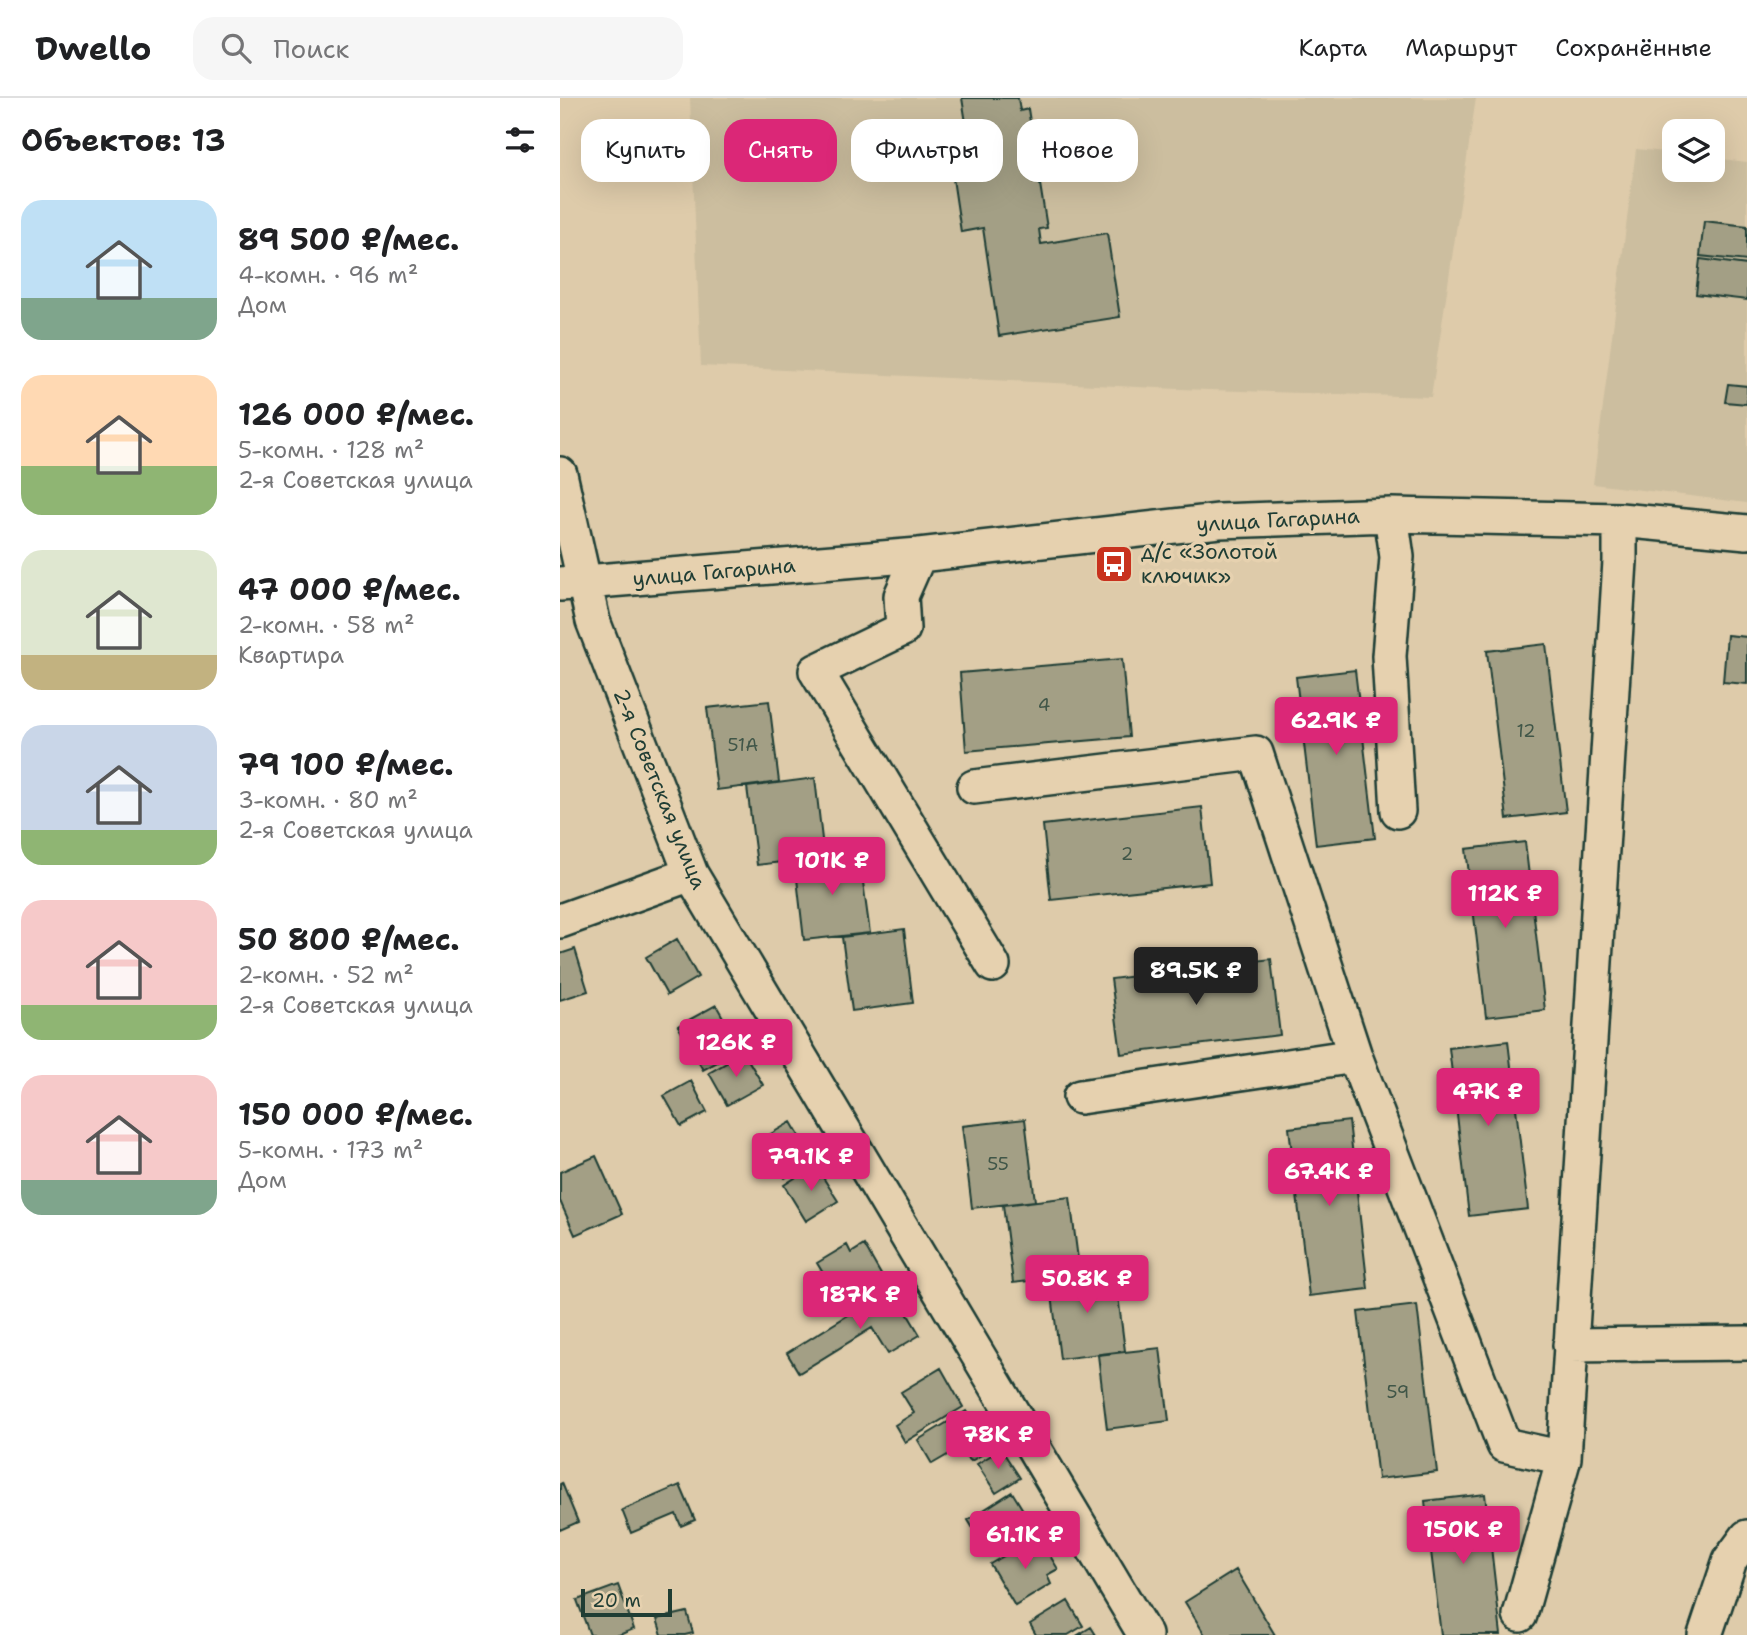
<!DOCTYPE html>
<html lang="ru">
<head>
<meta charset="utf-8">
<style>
	body { margin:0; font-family:"Shantell Sans",sans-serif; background:#f6f6f6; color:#202124; height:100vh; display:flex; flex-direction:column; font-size:26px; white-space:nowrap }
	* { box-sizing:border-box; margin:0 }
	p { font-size:23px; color:#757577 }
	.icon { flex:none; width:38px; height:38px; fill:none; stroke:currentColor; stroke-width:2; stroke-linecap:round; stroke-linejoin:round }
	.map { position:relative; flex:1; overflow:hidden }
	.details { display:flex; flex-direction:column; background:#fff; width:560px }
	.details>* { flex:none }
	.top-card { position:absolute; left:21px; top:21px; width:665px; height:63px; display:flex; gap:14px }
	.buttons { position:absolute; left:1102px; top:21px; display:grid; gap:14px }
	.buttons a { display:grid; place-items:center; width:63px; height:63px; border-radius:14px; background:#fff; box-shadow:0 7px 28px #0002; font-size:35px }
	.scale { position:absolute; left:21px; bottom:18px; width:91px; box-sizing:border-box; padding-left:7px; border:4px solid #1f3d34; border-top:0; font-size:19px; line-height:24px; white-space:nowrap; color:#1f3d34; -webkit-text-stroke:5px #e6d1af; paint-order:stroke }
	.price { position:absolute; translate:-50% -60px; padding:0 16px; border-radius:7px; background:#db2777; color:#fff; font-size:23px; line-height:46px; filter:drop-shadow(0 2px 4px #0008) }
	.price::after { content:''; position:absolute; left:50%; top:42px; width:21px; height:16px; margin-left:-10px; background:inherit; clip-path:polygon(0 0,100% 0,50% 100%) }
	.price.active { background:#222; color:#fff }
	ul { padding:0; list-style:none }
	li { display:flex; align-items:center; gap:21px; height:175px; padding:0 21px }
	li span { display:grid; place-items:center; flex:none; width:196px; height:140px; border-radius:21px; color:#555 }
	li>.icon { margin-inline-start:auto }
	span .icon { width:84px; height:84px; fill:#fffc; stroke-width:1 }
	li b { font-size:30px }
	h2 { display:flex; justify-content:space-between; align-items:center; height:84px; padding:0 21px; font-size:30px }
	.tag { padding:0 24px; border-radius:21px; background:#fff; box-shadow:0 7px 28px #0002; font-size:24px; line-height:63px }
	.tag.active { background:#db2777; color:#fff }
	header { display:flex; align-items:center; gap:42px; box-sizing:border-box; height:98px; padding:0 35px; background:#fff; border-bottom:2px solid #e0e0e0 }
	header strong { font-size:33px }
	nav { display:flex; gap:38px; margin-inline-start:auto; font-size:24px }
	.search { width:490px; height:63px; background:#f6f6f6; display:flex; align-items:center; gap:18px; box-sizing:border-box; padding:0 24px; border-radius:21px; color:#757577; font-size:26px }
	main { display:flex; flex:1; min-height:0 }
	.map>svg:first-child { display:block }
	.built { fill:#ccbe9f }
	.building { fill:#a39f85; stroke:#1f3d34; stroke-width:2 }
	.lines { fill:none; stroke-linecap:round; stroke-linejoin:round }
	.minor-casing { stroke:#1f3d34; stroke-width:38 }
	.minor { stroke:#e6d1af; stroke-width:33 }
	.labels { text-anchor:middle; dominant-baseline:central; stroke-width:7; stroke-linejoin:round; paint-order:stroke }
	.number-label { font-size:18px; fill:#405648 }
	.street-label { font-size:21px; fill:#1f3d34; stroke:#e6d1af }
	.poi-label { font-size:21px; fill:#1f3d34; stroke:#e6d1af; text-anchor:start }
</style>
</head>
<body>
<header>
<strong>Dwello</strong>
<div class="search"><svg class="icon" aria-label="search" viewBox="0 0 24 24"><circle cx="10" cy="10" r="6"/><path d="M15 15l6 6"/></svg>Поиск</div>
<nav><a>Карта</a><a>Маршрут</a><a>Сохранённые</a></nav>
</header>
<main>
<section class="details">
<h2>Объектов: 13<svg class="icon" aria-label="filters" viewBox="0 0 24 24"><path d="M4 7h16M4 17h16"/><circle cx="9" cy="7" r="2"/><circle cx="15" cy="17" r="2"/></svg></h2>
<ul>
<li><span style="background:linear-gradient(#bfe0f5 70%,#7fa58c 0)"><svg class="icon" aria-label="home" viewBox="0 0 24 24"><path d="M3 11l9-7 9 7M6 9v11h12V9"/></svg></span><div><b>89 500 ₽/мес.</b><p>4-комн. · 96 m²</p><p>Дом</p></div></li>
<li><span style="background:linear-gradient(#ffd9b3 65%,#8fb573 0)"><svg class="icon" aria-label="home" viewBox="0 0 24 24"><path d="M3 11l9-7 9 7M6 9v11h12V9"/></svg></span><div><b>126 000 ₽/мес.</b><p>5-комн. · 128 m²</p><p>2-я Советская улица</p></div></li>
<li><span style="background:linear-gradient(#dfe7d0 75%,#c2b280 0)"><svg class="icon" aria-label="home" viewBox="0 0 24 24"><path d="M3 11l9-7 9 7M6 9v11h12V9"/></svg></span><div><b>47 000 ₽/мес.</b><p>2-комн. · 58 m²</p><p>Квартира</p></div></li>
<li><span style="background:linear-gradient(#c9d6e8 75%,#8fb573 0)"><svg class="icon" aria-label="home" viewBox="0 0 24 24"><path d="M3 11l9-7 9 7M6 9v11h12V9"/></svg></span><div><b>79 100 ₽/мес.</b><p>3-комн. · 80 m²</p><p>2-я Советская улица</p></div></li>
<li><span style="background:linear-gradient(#f6c9c9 75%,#8fb573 0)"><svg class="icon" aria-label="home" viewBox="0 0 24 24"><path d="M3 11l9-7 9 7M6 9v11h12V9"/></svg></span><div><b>50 800 ₽/мес.</b><p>2-комн. · 52 m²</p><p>2-я Советская улица</p></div></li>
<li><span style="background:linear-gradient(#f6c9c9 75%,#7fa58c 0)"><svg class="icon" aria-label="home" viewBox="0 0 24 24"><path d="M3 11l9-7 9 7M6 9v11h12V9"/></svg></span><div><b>150 000 ₽/мес.</b><p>5-комн. · 173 m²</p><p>Дом</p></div></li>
</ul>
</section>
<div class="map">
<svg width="1187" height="1537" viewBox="0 0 1187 1537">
	<rect width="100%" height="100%" fill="#decbaa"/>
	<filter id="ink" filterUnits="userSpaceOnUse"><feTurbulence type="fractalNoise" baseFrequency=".0143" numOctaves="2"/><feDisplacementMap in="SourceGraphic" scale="14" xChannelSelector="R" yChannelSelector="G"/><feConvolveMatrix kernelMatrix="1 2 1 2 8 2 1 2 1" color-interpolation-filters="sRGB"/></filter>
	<g filter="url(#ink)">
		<path class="built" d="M130 0H916L871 299 619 291 141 268Z
			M1076 51 1115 55V72H1153V60L1187 64V405L1033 386Z"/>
		<path class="building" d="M402 0H458L460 13 468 11 487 130 479 131 481 146 547 135 560 219 439 238 423 130 401 134 386 34 407 31Z
			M1144 123 1187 128V163L1140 158Z
			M1140 161 1187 167V202L1136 196Z
			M1168 286 1187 288V306L1165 304Z
			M1167 537 1187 539V586L1163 584Z
			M986 546 1006 714 947 721 927 553Z
			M562 561 569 639 406 653 400 575Z
			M795 572 815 740 756 747 736 579Z
			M209 603 219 684 157 692 147 610Z
			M255 680 264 759 197 767 187 689Z
			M642 709 650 785 491 802 483 727Z
			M965 744 985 912 926 919 906 751Z
			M299 755 310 835 244 842 235 763Z
			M344 831 353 905 292 913 282 839Z
			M117 841 138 879 107 897 86 859Z
			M15 851 28 893 0 902V856Z
			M711 861 720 937 561 956 551 881Z
			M156 907 181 951 143 972 118 928Z
			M948 943 968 1111 909 1118 889 950Z
			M184 955 203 987 167 1007 149 975Z
			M131 983 147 1014 121 1028 104 998Z
			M465 1021 475 1103 412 1110 402 1028Z
			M789 1023 808 1191 749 1198 729 1030Z
			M231 1024 254 1063 225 1080 202 1041Z
			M36 1058 62 1116 15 1137 0 1103V1074Z
			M255 1067 278 1103 246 1123 224 1087Z
			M510 1099 520 1177 453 1185 443 1107Z
			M287 1147 291 1155 304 1147 327 1187 285 1212 257 1165Z
			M555 1174 565 1253 500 1261 490 1181Z
			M332 1190 360 1237 328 1256 312 1230 239 1275 227 1255Z
			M857 1207 877 1374 818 1381 798 1214Z
			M600 1250 609 1323 547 1331 538 1257Z
			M381 1270 403 1309 345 1344 335 1327 354 1315 341 1294Z
			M406 1313 430 1352 411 1363 398 1351 372 1366 358 1342Z
			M441 1351 460 1380 436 1395 417 1366Z
			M2 1385 18 1424 0 1432V1386Z
			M120 1387 135 1422 121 1428 116 1416 71 1435 62 1412Z
			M452 1394 474 1430 430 1458 408 1422Z
			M925 1396 941 1537H881L865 1403Z
			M478 1438 498 1471 487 1477 491 1486 455 1508 430 1466Z
			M676 1472 715 1537H645L625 1504Z
			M58 1487 74 1531 59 1537H30L17 1502Z
			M508 1503 523 1528 508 1537H476L470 1526Z
			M127 1514 133 1535 125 1537H102L97 1521Z
			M531 1529 536 1537H518Z"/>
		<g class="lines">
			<defs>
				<path id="minor" d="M0 376 33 523 131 776 585 1537
					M831 417 837 459 829 558 838 713
					M359 457 341 498 343 531 256 573 433 867
					M0 486 359 457 659 423 831 417 1060 422 1187 434
					M414 689 696 655 795 958 944 1347 1004 1360 1060 463V422
					M0 823 131 776
					M520 999 795 958
					M1010 1247 1187 1245
					M960 1517 1004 1360
					M1145 1537 1170 1462 1187 1439"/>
			</defs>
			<use href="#minor" class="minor-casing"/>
			<use href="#minor" class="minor"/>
		</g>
	</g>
	<defs>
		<symbol id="bus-square" viewBox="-11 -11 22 22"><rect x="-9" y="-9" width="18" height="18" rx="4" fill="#c8321e" stroke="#e6d1af"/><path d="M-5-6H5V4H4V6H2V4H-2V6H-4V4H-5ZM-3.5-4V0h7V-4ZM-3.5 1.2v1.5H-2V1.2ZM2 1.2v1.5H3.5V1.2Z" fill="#fff"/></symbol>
	</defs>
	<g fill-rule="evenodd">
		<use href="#bus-square" x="532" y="444" width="44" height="44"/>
	</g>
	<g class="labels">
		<g class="number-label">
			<text x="484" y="607">4</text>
			<text x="966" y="633">12</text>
			<text x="183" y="647">51А</text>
			<text x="567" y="756">2</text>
			<text x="438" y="1066">55</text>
			<text x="838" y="1294">59</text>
		</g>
		<g class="street-label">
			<text transform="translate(718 422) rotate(-3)">улица Гагарина</text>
			<text transform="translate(154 474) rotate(-5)">улица Гагарина</text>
			<text transform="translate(100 691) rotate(68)">2-я Советская улица</text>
		</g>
		<g class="poi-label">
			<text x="581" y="454">д/с «Золотой<tspan x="581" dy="24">ключик»</tspan></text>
		</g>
	</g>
</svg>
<div class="buttons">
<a><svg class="icon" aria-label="layers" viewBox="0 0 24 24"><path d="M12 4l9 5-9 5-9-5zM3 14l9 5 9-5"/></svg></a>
</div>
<div class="scale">20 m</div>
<b class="price" style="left:776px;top:659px">62.9K ₽</b>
<b class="price" style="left:272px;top:799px">101K ₽</b>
<b class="price" style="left:945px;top:832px">112K ₽</b>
<b class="price active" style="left:636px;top:909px">89.5K ₽</b>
<b class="price" style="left:176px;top:981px">126K ₽</b>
<b class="price" style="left:928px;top:1030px">47K ₽</b>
<b class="price" style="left:251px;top:1095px">79.1K ₽</b>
<b class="price" style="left:769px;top:1110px">67.4K ₽</b>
<b class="price" style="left:527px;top:1217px">50.8K ₽</b>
<b class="price" style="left:300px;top:1233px">187K ₽</b>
<b class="price" style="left:438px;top:1373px">78K ₽</b>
<b class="price" style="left:903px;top:1468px">150K ₽</b>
<b class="price" style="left:465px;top:1473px">61.1K ₽</b>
<div class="top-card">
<a class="tag">Купить</a>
<a class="tag active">Снять</a>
<a class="tag">Фильтры</a>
<a class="tag">Новое</a>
</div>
</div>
</main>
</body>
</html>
